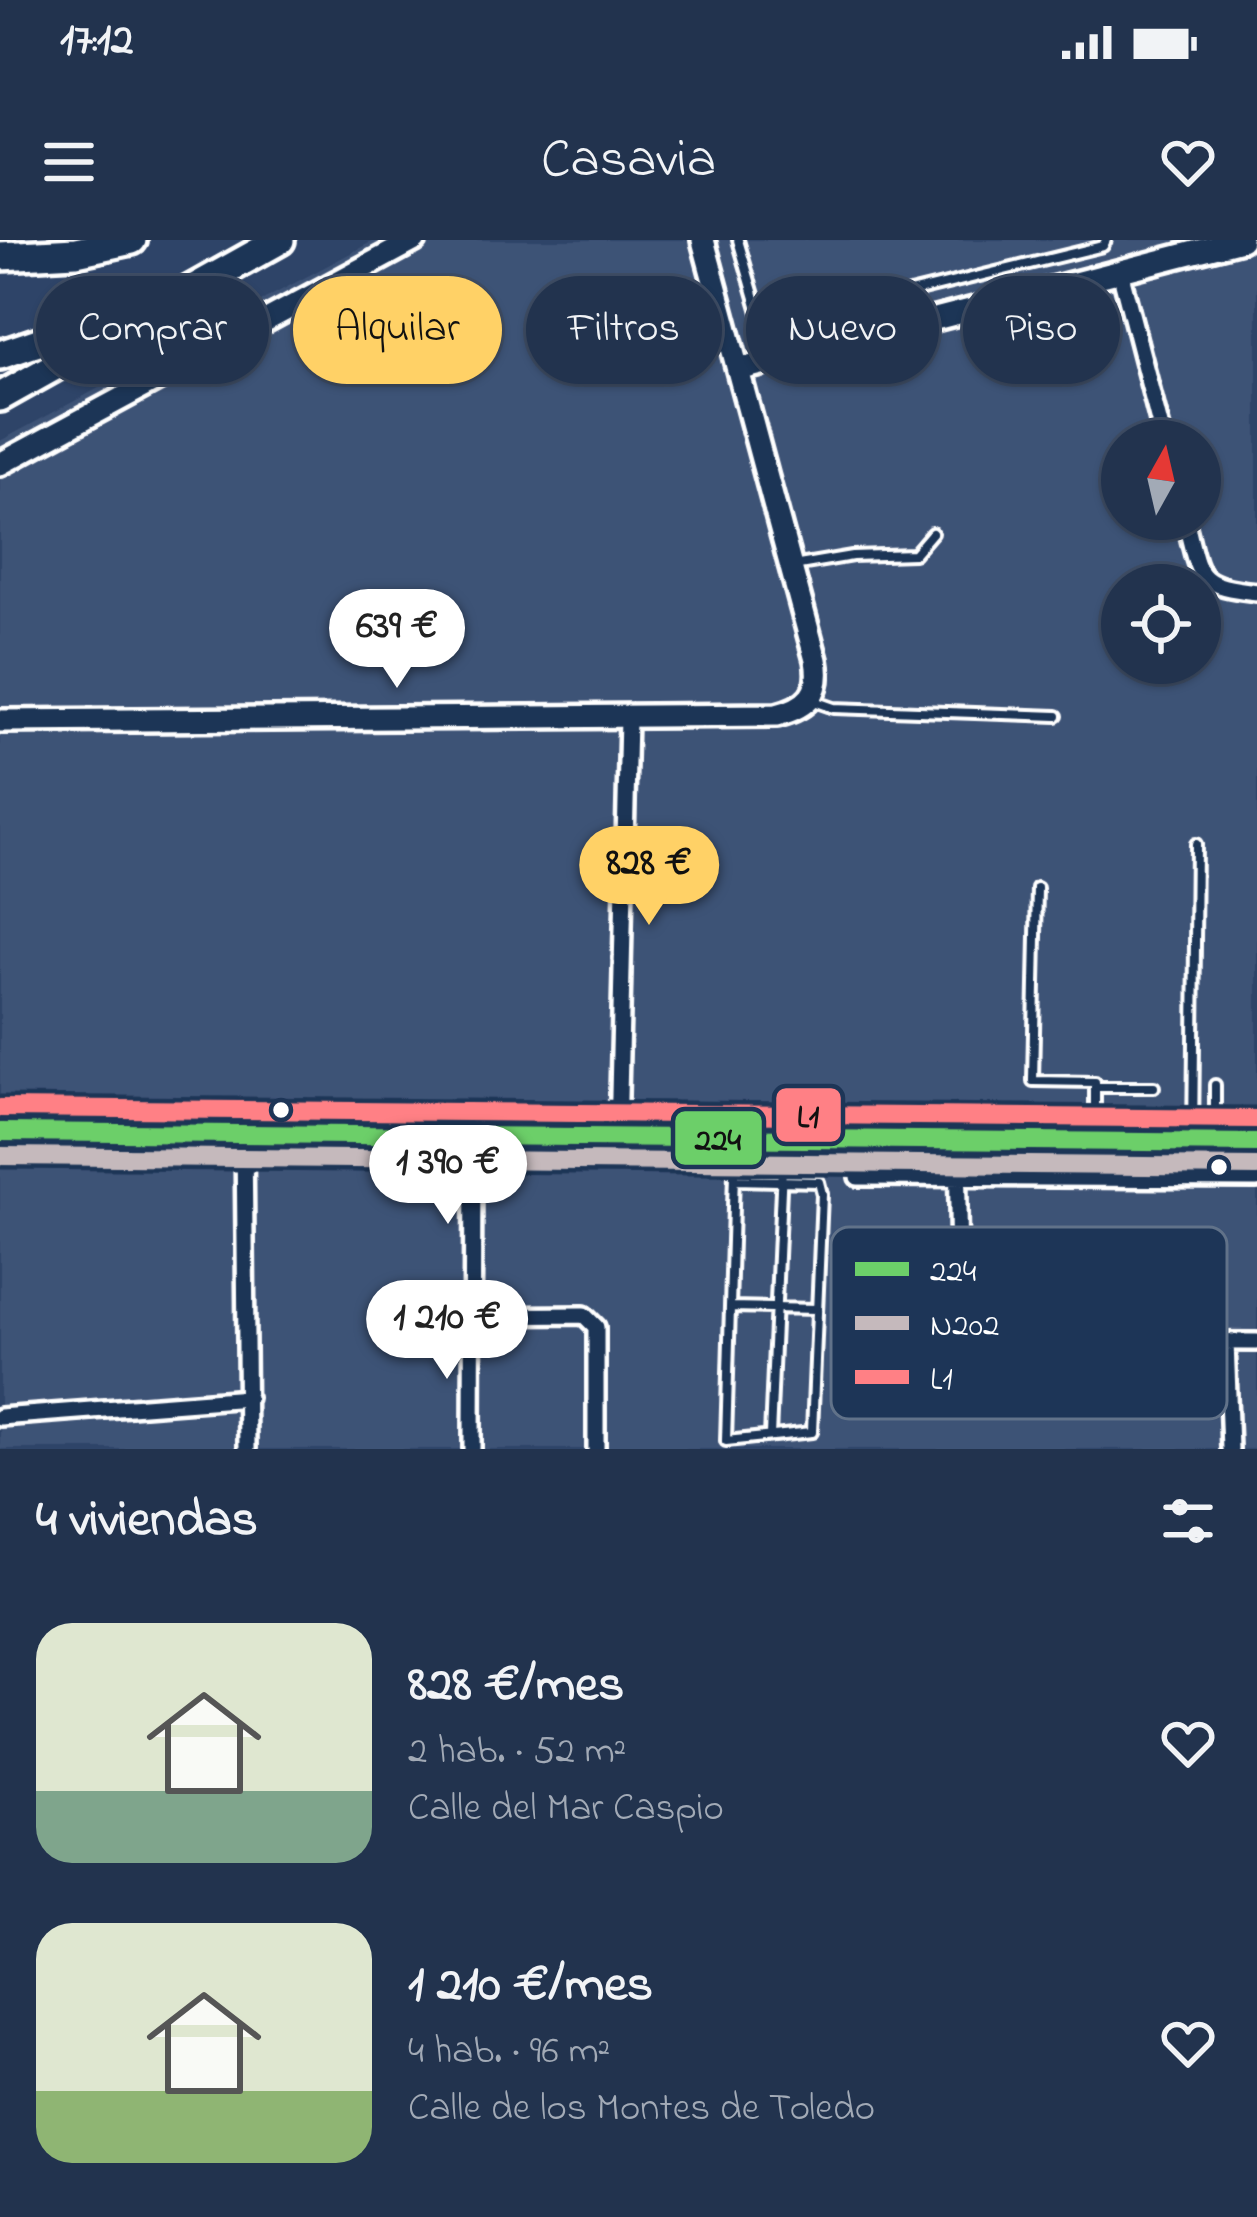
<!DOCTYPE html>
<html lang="es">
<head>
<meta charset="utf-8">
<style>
	body { margin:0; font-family:"Indie Flower",sans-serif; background:#2a3b55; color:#f1f3f6; height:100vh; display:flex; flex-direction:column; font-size:45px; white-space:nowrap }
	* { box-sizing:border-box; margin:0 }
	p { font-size:39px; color:#a2aab6 }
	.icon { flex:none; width:66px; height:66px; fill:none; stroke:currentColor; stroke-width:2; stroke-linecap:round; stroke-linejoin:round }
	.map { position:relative; height:1209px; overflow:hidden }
	.panel { display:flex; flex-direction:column; background:#22334e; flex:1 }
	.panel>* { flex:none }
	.guide { position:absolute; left:36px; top:36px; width:1185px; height:108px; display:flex; gap:24px }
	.needle { width:78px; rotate:8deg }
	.tools { position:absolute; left:1101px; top:180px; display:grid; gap:24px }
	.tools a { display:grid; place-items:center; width:120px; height:120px; border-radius:50%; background:#22334e; box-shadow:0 3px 9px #0004,0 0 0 3px #3f4e66; font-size:60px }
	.price { position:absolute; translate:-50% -102px; padding:0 27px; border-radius:42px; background:#fff; color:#222; font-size:39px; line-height:78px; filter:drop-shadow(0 3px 6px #0008) }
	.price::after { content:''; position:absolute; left:50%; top:72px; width:36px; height:27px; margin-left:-18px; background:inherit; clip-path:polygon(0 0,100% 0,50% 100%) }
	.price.on { background:#ffd166; color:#111 }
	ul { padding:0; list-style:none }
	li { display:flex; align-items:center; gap:36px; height:300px; padding:0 36px }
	li span { display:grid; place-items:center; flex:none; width:336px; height:240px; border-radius:36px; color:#555 }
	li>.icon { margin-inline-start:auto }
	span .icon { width:144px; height:144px; fill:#fffc; stroke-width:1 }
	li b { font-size:51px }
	h2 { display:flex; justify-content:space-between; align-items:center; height:144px; padding:0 36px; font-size:51px }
	.pill { padding:0 42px; border-radius:54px; background:#22334e; box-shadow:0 3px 9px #0004,0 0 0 3px #3f4e66; font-size:42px; line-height:108px }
	.pill.on { background:#ffd166; color:#111 }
	.status { display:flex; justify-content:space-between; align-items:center; height:84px; padding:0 60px; background:#22334e; direction:ltr }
	.status svg { height:33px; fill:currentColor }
	header { display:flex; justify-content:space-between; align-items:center; height:156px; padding:0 36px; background:#22334e; font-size:54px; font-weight:600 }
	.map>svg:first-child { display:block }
	.built { fill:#3e5276; fill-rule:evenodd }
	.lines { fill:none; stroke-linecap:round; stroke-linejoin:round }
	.lane-casing { stroke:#fff; stroke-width:16 }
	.street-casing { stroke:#fff; stroke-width:24 }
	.secondary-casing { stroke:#fff; stroke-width:30 }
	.primary-casing { stroke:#fff; stroke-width:33 }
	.highway-casing { stroke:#fff; stroke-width:36 }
	.lane { stroke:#1d3557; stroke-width:8 }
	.street { stroke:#1d3557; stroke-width:15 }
	.secondary { stroke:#1d3557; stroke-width:21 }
	.primary { stroke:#1d3557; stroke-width:24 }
	.highway { stroke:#1d3557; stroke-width:27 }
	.bus-1-casing { stroke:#1d3557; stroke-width:27 }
	.bus-2-casing { stroke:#1d3557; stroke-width:27 }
	.bus-3-casing { stroke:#1d3557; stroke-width:27 }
	.bus-1 { stroke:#6ccf69; stroke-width:18 }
	.bus-2 { stroke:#c5b9bc; stroke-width:18 }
	.bus-3 { stroke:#ff8085; stroke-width:18 }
	.bus-dot { fill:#fff; stroke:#1d3557; stroke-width:4.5 }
	.key { fill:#1d3557; stroke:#617289; stroke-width:3 }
	.key-label { font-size:33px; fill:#fff }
	.line-badge { stroke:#1d3557; stroke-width:4.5 }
	.pale-badge-label { font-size:33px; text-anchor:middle; font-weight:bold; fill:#111 }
</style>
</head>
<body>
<div class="status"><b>17:12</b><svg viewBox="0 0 49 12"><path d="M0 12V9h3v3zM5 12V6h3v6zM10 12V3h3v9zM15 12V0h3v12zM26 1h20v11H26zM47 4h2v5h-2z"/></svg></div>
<header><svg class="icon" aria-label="menu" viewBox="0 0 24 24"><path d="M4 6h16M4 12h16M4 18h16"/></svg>Casavia<svg class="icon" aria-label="heart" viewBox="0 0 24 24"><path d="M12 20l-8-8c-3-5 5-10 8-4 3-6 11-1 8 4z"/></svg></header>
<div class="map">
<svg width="1257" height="1209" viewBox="0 0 1257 1209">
	<rect width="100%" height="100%" fill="#2e4468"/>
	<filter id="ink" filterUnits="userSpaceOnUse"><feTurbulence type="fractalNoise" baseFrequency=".00833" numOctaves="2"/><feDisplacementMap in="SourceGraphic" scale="24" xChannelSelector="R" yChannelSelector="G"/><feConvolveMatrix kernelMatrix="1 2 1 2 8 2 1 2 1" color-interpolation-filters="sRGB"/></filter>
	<g filter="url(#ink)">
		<path class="built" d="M375 0H1257V1209H0V201ZM1122 201H1200V279H1122ZM1122 345H1200V423H1122Z"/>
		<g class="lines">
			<defs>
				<path id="lane" d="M738 0 759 72 765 81 778 85 1103 6 1106 0
					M793 326 852 316 914 314 932 293
					M814 461 834 468 1057 476
					M1037 648 1033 841 1095 842V900
					M1215 845V901
					M1095 847H1154
					M735 900 726 1201 812 1192 822 954 819 942 735 940
					M1193 901 1196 604
					M731 1067 817 1069
					M770 1196 783 904"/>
				<path id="street" d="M1120 31 1164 201
					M1185 279C1200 337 1193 345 1257 352
					M244 894 247 1209
					M618 897 628 479
					M957 900 960 1101
					M858 937 1257 939
					M474 1076 584 1075 596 1087V1209
					M850 1100 1257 1102
					M1226 1102 1230 1209
					M0 1177 248 1158
					M472 1209 473 898"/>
				<path id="secondary" d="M738 130 1241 0
					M0 224 415 0
					M0 481 777 475C808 467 822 453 816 420L703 0"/>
				<path id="primary" d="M0 892 1257 903"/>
				<path id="highway" d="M0 16 76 12 132 0
					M0 115 121 74
					M0 157 280 0"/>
			</defs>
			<use href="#lane" class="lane-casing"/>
			<use href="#street" class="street-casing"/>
			<use href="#secondary" class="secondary-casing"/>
			<use href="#primary" class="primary-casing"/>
			<use href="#highway" class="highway-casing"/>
			<use href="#lane" class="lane"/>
			<use href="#street" class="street"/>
			<use href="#secondary" class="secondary"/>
			<use href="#primary" class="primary"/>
			<use href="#highway" class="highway"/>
			<defs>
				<path id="bus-1" d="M0 892 1257 903"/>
				<path id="bus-2" d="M0 916 1257 927"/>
				<path id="bus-3" d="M0 868 1257 879"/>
			</defs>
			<use href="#bus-1" class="bus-1-casing"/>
			<use href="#bus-2" class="bus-2-casing"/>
			<use href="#bus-3" class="bus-3-casing"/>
			<use href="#bus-1" class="bus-1"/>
			<use href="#bus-2" class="bus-2"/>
			<use href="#bus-3" class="bus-3"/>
		</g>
	</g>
	<g class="bus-dot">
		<circle cx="281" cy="870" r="10"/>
		<circle cx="1219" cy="927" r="10"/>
	</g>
	<rect x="831" y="987" width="396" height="192" rx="18" class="key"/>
	<rect x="855" y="1022" width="54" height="14" fill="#6ccf69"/>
	<rect x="855" y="1076" width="54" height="14" fill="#c5b9bc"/>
	<rect x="855" y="1130" width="54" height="14" fill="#ff8085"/>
	<g class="key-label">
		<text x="930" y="1041">224</text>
		<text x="930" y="1095">N202</text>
		<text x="930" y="1149">L1</text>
	</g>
	<g class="line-badge">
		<rect x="774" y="846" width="69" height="58" rx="12" fill="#ff8085"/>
		<rect x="673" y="869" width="91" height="58" rx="12" fill="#6ccf69"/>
	</g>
	<g class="pale-badge-label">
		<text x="808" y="887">L1</text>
		<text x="718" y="910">224</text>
	</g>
</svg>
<div class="tools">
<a><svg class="needle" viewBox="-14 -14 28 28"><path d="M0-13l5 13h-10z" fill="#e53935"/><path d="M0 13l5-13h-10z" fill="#a2aab6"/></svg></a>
<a><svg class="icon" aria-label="locate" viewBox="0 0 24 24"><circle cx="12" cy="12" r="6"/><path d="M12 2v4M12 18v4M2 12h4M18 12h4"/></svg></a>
</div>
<b class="price" style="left:397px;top:451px">639 €</b>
<b class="price on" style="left:649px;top:688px">828 €</b>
<b class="price" style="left:448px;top:987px">1 390 €</b>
<b class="price" style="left:447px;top:1142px">1 210 €</b>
<div class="guide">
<a class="pill">Comprar</a>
<a class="pill on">Alquilar</a>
<a class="pill">Filtros</a>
<a class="pill">Nuevo</a>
<a class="pill">Piso</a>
</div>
</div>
<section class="panel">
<h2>4 viviendas<svg class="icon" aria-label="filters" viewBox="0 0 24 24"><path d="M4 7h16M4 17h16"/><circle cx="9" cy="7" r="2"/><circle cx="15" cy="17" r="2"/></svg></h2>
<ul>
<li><span style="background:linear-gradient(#dfe7d0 70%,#7fa58c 0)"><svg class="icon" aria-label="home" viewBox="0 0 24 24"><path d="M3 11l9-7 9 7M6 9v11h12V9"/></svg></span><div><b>828 €/mes</b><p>2 hab. · 52 m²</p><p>Calle del Mar Caspio</p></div><svg class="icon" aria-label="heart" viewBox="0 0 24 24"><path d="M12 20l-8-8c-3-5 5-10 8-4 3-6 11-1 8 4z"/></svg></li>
<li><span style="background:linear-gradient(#dfe7d0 70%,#8fb573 0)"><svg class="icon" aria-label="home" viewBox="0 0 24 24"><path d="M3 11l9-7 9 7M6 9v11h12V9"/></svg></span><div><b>1 210 €/mes</b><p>4 hab. · 96 m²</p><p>Calle de los Montes de Toledo</p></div><svg class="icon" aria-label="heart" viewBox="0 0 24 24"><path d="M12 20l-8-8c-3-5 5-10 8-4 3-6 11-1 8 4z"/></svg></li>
</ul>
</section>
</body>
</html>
